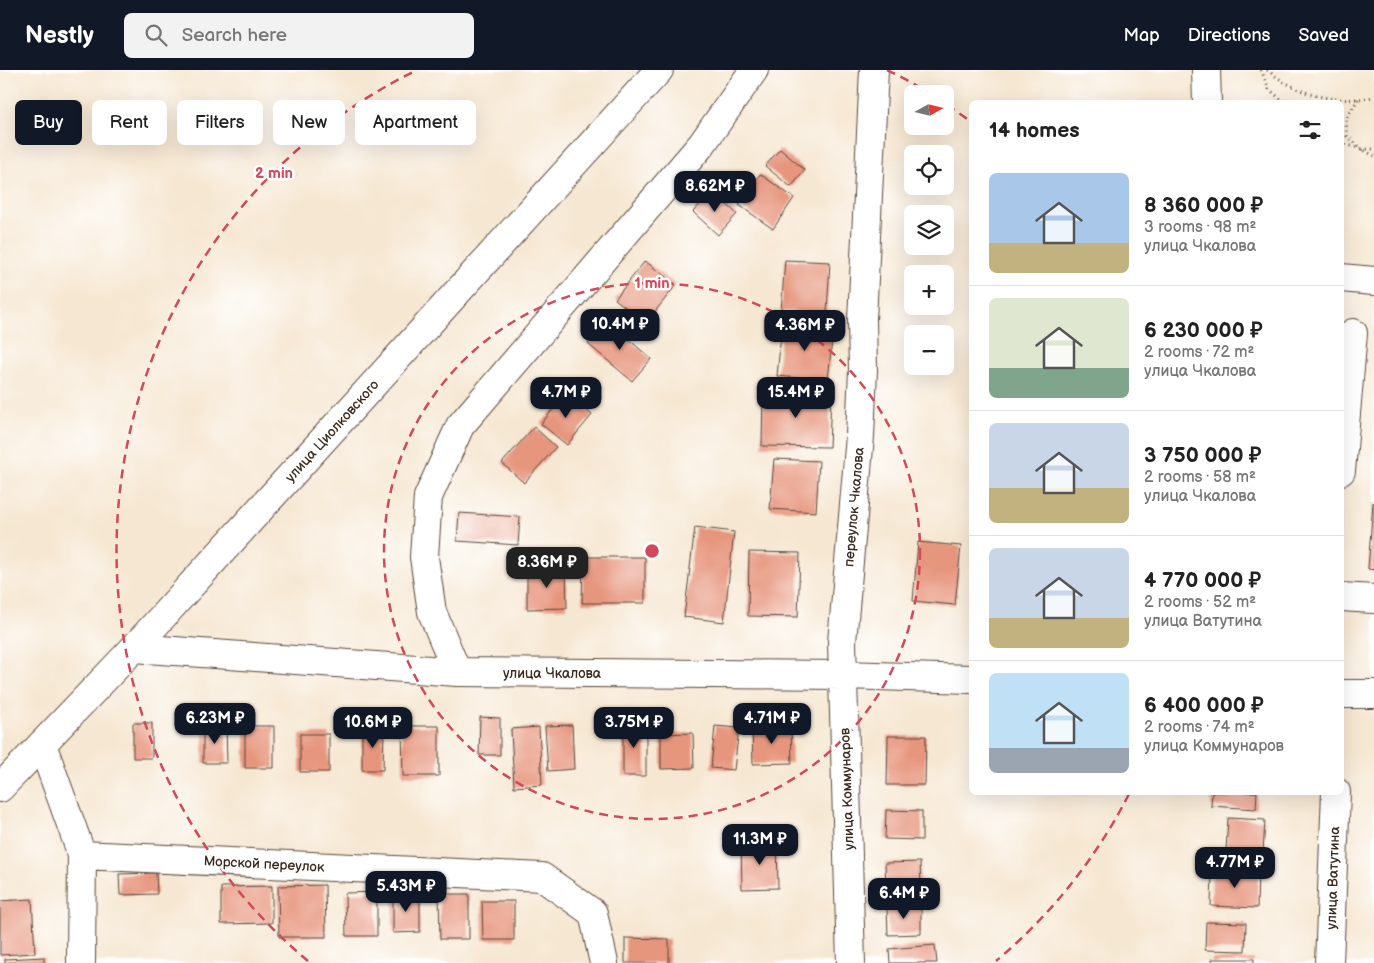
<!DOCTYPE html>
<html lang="en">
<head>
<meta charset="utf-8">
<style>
	body { margin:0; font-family:"Balsamiq Sans",sans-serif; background:#f2f2f2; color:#222; height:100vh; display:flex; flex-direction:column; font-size:19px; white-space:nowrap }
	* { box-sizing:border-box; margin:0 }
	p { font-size:16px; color:#767676 }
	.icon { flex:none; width:28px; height:28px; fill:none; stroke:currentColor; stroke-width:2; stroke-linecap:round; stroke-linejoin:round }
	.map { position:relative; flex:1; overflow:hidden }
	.panel { position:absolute; left:969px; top:30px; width:375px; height:695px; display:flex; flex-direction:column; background:#fff; border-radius:8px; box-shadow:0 5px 20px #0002 }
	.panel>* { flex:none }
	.banner { position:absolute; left:15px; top:30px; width:475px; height:45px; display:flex; gap:10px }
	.needle { width:32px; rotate:82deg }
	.tools { position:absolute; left:904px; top:15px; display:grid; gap:10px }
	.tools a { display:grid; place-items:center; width:50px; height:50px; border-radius:8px; background:#fff; box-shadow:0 5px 20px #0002; font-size:25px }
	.price { position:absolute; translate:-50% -42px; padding:0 11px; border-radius:10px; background:#111827; color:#fff; font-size:16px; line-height:32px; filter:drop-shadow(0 1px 2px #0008) }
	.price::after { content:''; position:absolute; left:50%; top:30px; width:15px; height:11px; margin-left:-8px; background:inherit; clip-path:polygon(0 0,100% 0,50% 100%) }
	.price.selected { background:#222; color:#fff }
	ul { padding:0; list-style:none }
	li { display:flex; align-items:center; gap:15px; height:125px; padding:0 20px }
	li+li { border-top:1px solid #e0e0e0 }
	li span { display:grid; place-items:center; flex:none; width:140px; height:100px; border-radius:8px; color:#555 }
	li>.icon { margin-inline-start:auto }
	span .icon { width:60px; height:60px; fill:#fffc; stroke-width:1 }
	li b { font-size:21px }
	h2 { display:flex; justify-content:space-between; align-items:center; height:60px; padding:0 20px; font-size:21px }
	.pill { padding:0 18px; border-radius:8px; background:#fff; box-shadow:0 5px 20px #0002; font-size:18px; line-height:45px }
	.pill.selected { background:#111827; color:#fff }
	header { display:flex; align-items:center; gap:30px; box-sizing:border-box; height:70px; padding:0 25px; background:#111827; color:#fff }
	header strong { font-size:24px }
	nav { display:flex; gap:28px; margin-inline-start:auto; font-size:18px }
	.search { width:350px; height:45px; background:#f2f2f2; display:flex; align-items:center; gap:12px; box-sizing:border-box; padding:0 18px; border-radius:8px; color:#767676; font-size:19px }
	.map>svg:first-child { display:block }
	.building { fill:#e7967e }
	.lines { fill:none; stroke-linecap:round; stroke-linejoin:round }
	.minor-casing { stroke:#574639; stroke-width:30 }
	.major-casing { stroke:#574639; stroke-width:30 }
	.path { stroke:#574639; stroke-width:3; stroke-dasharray:1 4; stroke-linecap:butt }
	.minor { stroke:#fff; stroke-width:28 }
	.major { stroke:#fff; stroke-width:28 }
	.ring { fill:none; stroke:#d1495b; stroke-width:2.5; stroke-dasharray:9 6 }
	.labels { text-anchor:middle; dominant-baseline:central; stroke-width:5; stroke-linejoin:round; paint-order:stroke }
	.street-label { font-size:14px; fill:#3b2a1e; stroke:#fff }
	.centre { fill:#d1495b; stroke:#fff; stroke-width:2.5 }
	.ring-label { font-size:15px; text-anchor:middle; font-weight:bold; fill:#d1495b; stroke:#fff; stroke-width:5; stroke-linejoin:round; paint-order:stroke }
</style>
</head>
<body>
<header>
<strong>Nestly</strong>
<div class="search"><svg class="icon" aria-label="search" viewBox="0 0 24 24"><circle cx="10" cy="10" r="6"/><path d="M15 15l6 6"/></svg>Search here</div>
<nav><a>Map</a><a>Directions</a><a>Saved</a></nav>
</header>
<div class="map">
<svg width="1374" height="893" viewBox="0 0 1374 893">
	<rect width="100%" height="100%" fill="#fff"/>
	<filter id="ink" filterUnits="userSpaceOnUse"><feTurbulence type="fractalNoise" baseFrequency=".02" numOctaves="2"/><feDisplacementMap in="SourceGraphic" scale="10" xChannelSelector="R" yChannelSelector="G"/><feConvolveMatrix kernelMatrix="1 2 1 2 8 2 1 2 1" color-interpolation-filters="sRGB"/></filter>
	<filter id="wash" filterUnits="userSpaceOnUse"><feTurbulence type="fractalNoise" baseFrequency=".0096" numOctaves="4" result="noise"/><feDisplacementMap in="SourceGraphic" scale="20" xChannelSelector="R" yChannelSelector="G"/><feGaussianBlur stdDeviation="1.12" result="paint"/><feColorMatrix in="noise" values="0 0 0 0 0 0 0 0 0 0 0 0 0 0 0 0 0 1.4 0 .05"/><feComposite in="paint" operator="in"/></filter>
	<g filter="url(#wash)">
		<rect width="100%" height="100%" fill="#f6e7d2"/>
		<g id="blocks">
			<path class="building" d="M780 79 805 100 791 117 765 96Z
				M760 104 794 128 773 159 739 135Z
				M712 121 737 144 718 165 693 142Z
				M785 190 830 192 827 242 781 241Z
				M645 191 676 215 646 253 615 229Z
				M608 251 651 289 632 311 588 274Z
				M782 254 833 259 828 311 777 306Z
				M763 321 831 323 829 377 762 376Z
				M566 323 592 345 567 375 541 354Z
				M534 357 556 377 524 413 502 393Z
				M774 389 819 391 816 442 770 439Z
				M1373 432H1374V500L1368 499Z
				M459 443 520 447 518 475 457 471Z
				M695 457 734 462 724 552 684 547Z
				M918 472 961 476 955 535 913 531Z
				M749 482 800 483 798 547 748 546Z
				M583 487H645V533H582Z
				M566 498 567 538 527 539V499Z
				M480 647 500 648V685H479Z
				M133 653H152V688H133Z
				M623 653H646V706H623Z
				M572 655 574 699 548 701 545 656Z
				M226 656 227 693H203V657Z
				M245 656H274V698H245Z
				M402 656H439V706H403Z
				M715 656 739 658 734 700 711 698Z
				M791 656 792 693 753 694 752 657Z
				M539 657 542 715 514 717 511 659Z
				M362 659H384L383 700H362Z
				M693 663 694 698 661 699V664Z
				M300 664H329V702H300Z
				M888 666H926L925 715H887Z
				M1212 722H1257L1256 739 1211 736Z
				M886 740 922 741V770L885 769Z
				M1228 748 1265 750 1263 783 1226 781Z
				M777 774 778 818 742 819 741 775Z
				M920 792 921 818 886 819 885 793Z
				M1212 800 1258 802 1257 838 1211 836Z
				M156 803 157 824 120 825 119 804Z
				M325 815 326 867H279L278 816Z
				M272 816V853L221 854V817Z
				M377 822V866H346L345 823Z
				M393 824H420V862L393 863Z
				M439 824H469V869H440Z
				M32 829 35 883 0 885V831Z
				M482 831H514V870H483Z
				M921 836V864L888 865 887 837Z
				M1206 852 1246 853 1245 881 1205 880Z
				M625 868 669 869V893H625Z
				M935 875 937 893H890L889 879Z
				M44 887V893H5V889Z
				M1212 889H1254V893H1212Z"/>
		</g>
	</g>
	<g filter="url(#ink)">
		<use href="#blocks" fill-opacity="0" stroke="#574639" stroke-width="1"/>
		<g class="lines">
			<defs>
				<path id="minor" d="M1206 0 1207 32
					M1341 208 1374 211
					M1341 401 1353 263
					M1341 527 1374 529
					M134 578 457 602 844 605 971 609
					M457 602 432 542 424 487 428 427 460 356 702 74 754 0
					M1341 624H1374
					M42 674 82 785 81 893
					M82 785 542 807 593 843 604 893
					M851 893 842 572 860 366 863 300 862 250 874 0
					M1329 893 1336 722"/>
				<path id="major" d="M0 718 134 578 659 0"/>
			</defs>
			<use href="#minor" class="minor-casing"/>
			<use href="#major" class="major-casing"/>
			<path class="path" d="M1261 0 1269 19 1284 32
				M1267 0C1301 26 1332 34 1374 27
				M1358 29 1346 49 1347 66 1362 79H1374
				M1341 73 1362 79 1374 86"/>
			<use href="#minor" class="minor"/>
			<use href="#major" class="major"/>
		</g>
	</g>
	<g class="ring">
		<circle cx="652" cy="481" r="268"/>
		<path d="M1129 724A535 535 0 0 1 996 891M308 891A535 535 0 0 1 417 0M887 0A535 535 0 0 1 928 22M947 35A535 535 0 0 1 970 51"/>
	</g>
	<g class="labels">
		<g class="street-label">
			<text transform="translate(332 361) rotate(-48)">улица Циолковского</text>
			<text transform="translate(854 437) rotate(-85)">переулок Чкалова</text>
			<text x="552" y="603">улица Чкалова</text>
			<text transform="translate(847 719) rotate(-92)">улица Коммунаров</text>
			<text transform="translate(264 794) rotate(3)">Морской переулок</text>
			<text transform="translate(1333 808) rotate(-88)">улица Ватутина</text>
		</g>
	</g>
	<circle cx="652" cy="481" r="8" class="centre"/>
	<g class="ring-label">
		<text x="274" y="108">2 min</text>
		<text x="652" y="218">1 min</text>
	</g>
</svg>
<div class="tools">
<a><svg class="needle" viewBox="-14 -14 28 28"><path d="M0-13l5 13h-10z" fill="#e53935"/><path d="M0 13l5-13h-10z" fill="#767676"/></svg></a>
<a><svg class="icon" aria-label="locate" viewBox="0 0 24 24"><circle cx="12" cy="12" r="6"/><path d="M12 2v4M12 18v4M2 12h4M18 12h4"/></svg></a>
<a><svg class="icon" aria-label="layers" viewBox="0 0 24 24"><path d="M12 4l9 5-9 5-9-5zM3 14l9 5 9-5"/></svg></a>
<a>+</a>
<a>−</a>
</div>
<b class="price" style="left:715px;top:143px">8.62M ₽</b>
<b class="price" style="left:620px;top:281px">10.4M ₽</b>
<b class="price" style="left:805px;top:282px">4.36M ₽</b>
<b class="price" style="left:566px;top:349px">4.7M ₽</b>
<b class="price" style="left:796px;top:349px">15.4M ₽</b>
<b class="price selected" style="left:547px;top:519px">8.36M ₽</b>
<b class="price" style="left:215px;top:675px">6.23M ₽</b>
<b class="price" style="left:772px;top:675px">4.71M ₽</b>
<b class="price" style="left:373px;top:679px">10.6M ₽</b>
<b class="price" style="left:634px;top:679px">3.75M ₽</b>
<b class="price" style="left:760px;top:796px">11.3M ₽</b>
<b class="price" style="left:1235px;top:819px">4.77M ₽</b>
<b class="price" style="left:406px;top:843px">5.43M ₽</b>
<b class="price" style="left:904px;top:850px">6.4M ₽</b>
<div class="banner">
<a class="pill selected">Buy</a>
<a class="pill">Rent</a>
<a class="pill">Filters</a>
<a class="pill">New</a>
<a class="pill">Apartment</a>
</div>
<section class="panel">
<h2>14 homes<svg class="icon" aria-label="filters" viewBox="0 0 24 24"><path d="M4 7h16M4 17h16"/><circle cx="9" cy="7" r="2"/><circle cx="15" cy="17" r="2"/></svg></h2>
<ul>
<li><span style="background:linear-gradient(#a9c7e8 70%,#c2b280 0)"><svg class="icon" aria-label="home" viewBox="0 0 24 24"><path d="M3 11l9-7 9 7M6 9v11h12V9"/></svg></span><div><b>8 360 000 ₽</b><p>3 rooms · 98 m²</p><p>улица Чкалова</p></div></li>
<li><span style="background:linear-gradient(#dfe7d0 70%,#7fa58c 0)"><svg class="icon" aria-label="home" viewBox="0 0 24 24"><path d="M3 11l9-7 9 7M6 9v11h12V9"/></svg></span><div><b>6 230 000 ₽</b><p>2 rooms · 72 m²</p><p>улица Чкалова</p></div></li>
<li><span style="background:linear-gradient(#c9d6e8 65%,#c2b280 0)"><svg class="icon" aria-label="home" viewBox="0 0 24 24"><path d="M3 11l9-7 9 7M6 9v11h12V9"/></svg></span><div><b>3 750 000 ₽</b><p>2 rooms · 58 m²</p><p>улица Чкалова</p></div></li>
<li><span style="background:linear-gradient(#c9d6e8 70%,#c2b280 0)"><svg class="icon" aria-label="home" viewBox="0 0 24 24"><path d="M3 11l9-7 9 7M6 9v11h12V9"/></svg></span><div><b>4 770 000 ₽</b><p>2 rooms · 52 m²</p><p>улица Ватутина</p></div></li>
<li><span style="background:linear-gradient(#bfe0f5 75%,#9aa5b1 0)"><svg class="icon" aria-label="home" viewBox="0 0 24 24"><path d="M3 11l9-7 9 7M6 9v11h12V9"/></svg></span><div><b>6 400 000 ₽</b><p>2 rooms · 74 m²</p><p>улица Коммунаров</p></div></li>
</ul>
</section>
</div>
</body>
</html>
